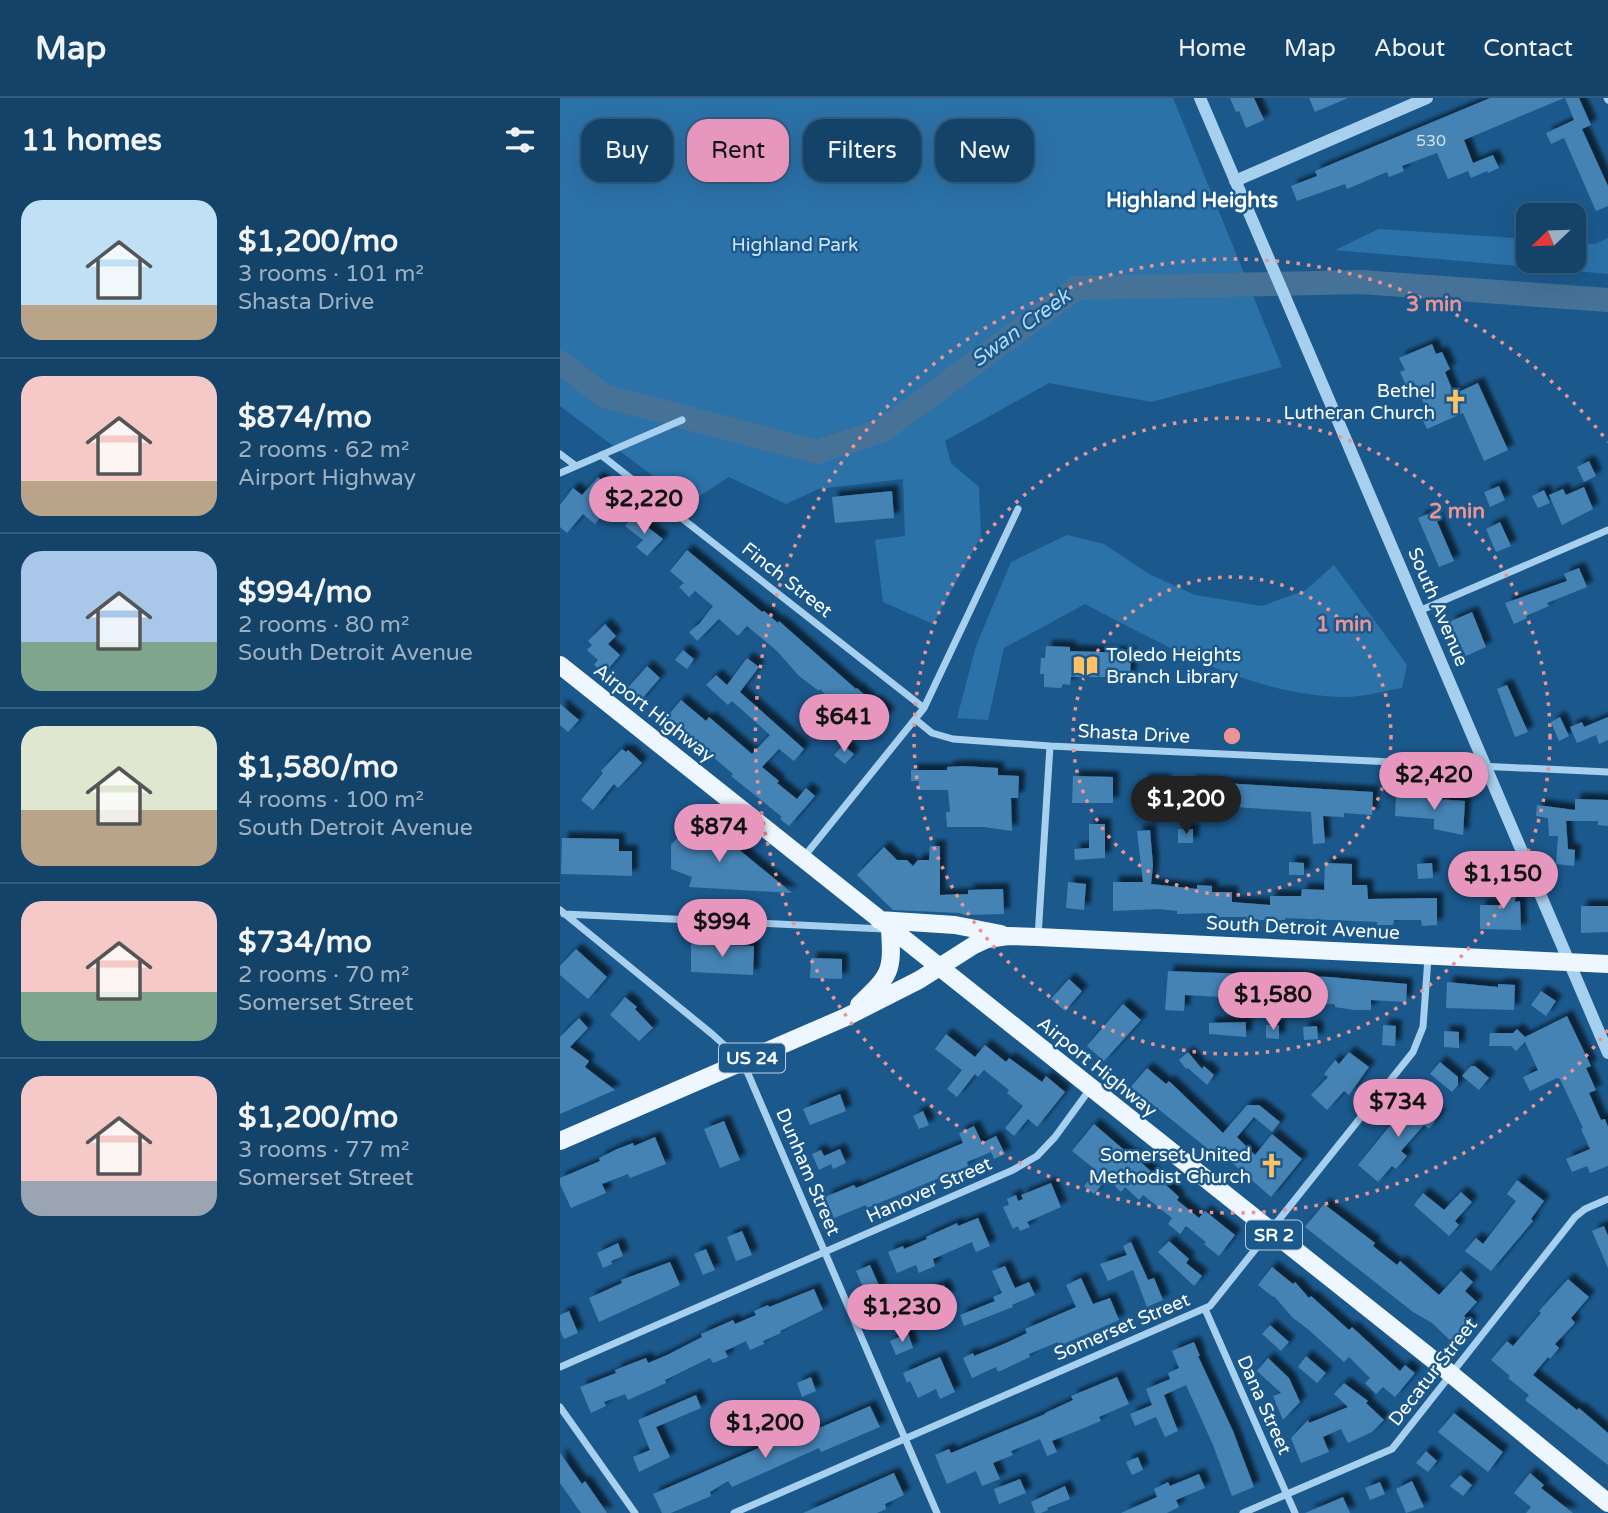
<!DOCTYPE html>
<html lang="en">
<head>
<meta charset="utf-8">
<style>
	body { margin:0; font-family:"Varela Round",sans-serif; background:#1d4a70; color:#f1f3f6; height:100vh; display:flex; flex-direction:column; font-size:26px; white-space:nowrap }
	* { box-sizing:border-box; margin:0 }
	p { font-size:23px; color:#9db0c1 }
	.icon { flex:none; width:38px; height:38px; fill:none; stroke:currentColor; stroke-width:2; stroke-linecap:round; stroke-linejoin:round }
	.map { position:relative; flex:1; overflow:hidden }
	.sheet { display:flex; flex-direction:column; background:#14436a; width:560px }
	.sheet>* { flex:none }
	.top-card { position:absolute; left:21px; top:21px; width:665px; height:63px; display:flex; gap:14px }
	.needle { width:46px; rotate:247deg }
	.tools { position:absolute; left:956px; top:105px; display:grid; gap:14px }
	.tools a { display:grid; place-items:center; width:70px; height:70px; border-radius:14px; background:#14436a; box-shadow:0 7px 28px #0002,0 0 0 2px #335c7e; font-size:35px }
	.price { position:absolute; translate:-50% -60px; padding:0 16px; border-radius:24px; background:#e797bd; color:#111; font-size:23px; line-height:46px; filter:drop-shadow(0 2px 4px #0008) }
	.price::after { content:''; position:absolute; left:50%; top:42px; width:21px; height:16px; margin-left:-10px; background:inherit; clip-path:polygon(0 0,100% 0,50% 100%) }
	.price.selected { background:#222; color:#fff }
	ul { padding:0; list-style:none }
	li { display:flex; align-items:center; gap:21px; height:175px; padding:0 21px }
	li+li { border-top:2px solid #335c7e }
	li span { display:grid; place-items:center; flex:none; width:196px; height:140px; border-radius:21px; color:#555 }
	li>.icon { margin-inline-start:auto }
	span .icon { width:84px; height:84px; fill:#fffc; stroke-width:1 }
	li b { font-size:30px }
	h2 { display:flex; justify-content:space-between; align-items:center; height:84px; padding:0 21px; font-size:30px }
	.chip { padding:0 24px; border-radius:21px; background:#14436a; box-shadow:0 7px 28px #0002,0 0 0 2px #335c7e; font-size:24px; line-height:63px }
	.chip.selected { background:#e797bd; color:#111 }
	header { display:flex; align-items:center; gap:42px; box-sizing:border-box; height:98px; padding:0 35px; background:#14436a; border-bottom:2px solid #335c7e }
	header strong { font-size:33px }
	nav { display:flex; gap:38px; margin-inline-start:auto; font-size:24px }
	main { display:flex; flex:1; min-height:0 }
	.map>svg:first-child { display:block }
	.green { fill:#2b72a9 }
	.lines { fill:none; stroke-linecap:round; stroke-linejoin:round }
	.river { stroke:#467297; stroke-width:24 }
	.building { fill:#4483b5; filter:url(#shadow) }
	.minor { stroke:#a7cfee; stroke-width:7 }
	.tertiary { stroke:#a7cfee; stroke-width:12 }
	.primary { stroke:#eef6ff; stroke-width:18 }
	.ring { fill:none; stroke:#ea9494; stroke-width:3.5; stroke-dasharray:3.5 7 }
	.labels { text-anchor:middle; dominant-baseline:central; stroke-width:5; stroke-linejoin:round; paint-order:stroke }
	.number-label { font-size:16px; fill:#d0e0ec }
	.shield { fill:#1b598d; stroke:#bbcddd; stroke-width:2 }
	.shield-label { font-size:18px; font-weight:bold; fill:#fff }
	.park-label { font-size:19px; fill:#cde6fa; stroke:#1b598d }
	.poi-label { font-size:19px; fill:#fff; stroke:#1b598d; text-anchor:end }
	.street-label { font-size:19px; fill:#fff; stroke:#1b598d }
	.neighbourhood-label { font-size:21px; font-weight:bold; fill:#fff; stroke:#1b598d }
	.water-label { font-size:21px; font-style:italic; fill:#b3d8f5; stroke:#1b598d }
	.centre { fill:#ea9494; stroke:#1b598d; stroke-width:3.5 }
	.ring-label { font-size:21px; text-anchor:middle; font-weight:bold; fill:#ea9494; stroke:#1b598d; stroke-width:5; stroke-linejoin:round; paint-order:stroke }
</style>
</head>
<body>
<header>
<strong>Map</strong>
<nav><a>Home</a><a>Map</a><a>About</a><a>Contact</a></nav>
</header>
<main>
<section class="sheet">
<h2>11 homes<svg class="icon" aria-label="filters" viewBox="0 0 24 24"><path d="M4 7h16M4 17h16"/><circle cx="9" cy="7" r="2"/><circle cx="15" cy="17" r="2"/></svg></h2>
<ul>
<li><span style="background:linear-gradient(#bfe0f5 75%,#b9a48a 0)"><svg class="icon" aria-label="home" viewBox="0 0 24 24"><path d="M3 11l9-7 9 7M6 9v11h12V9"/></svg></span><div><b>$1,200/mo</b><p>3 rooms · 101 m²</p><p>Shasta Drive</p></div></li>
<li><span style="background:linear-gradient(#f6c9c9 75%,#b9a48a 0)"><svg class="icon" aria-label="home" viewBox="0 0 24 24"><path d="M3 11l9-7 9 7M6 9v11h12V9"/></svg></span><div><b>$874/mo</b><p>2 rooms · 62 m²</p><p>Airport Highway</p></div></li>
<li><span style="background:linear-gradient(#a9c7e8 65%,#7fa58c 0)"><svg class="icon" aria-label="home" viewBox="0 0 24 24"><path d="M3 11l9-7 9 7M6 9v11h12V9"/></svg></span><div><b>$994/mo</b><p>2 rooms · 80 m²</p><p>South Detroit Avenue</p></div></li>
<li><span style="background:linear-gradient(#dfe7d0 60%,#b9a48a 0)"><svg class="icon" aria-label="home" viewBox="0 0 24 24"><path d="M3 11l9-7 9 7M6 9v11h12V9"/></svg></span><div><b>$1,580/mo</b><p>4 rooms · 100 m²</p><p>South Detroit Avenue</p></div></li>
<li><span style="background:linear-gradient(#f6c9c9 65%,#7fa58c 0)"><svg class="icon" aria-label="home" viewBox="0 0 24 24"><path d="M3 11l9-7 9 7M6 9v11h12V9"/></svg></span><div><b>$734/mo</b><p>2 rooms · 70 m²</p><p>Somerset Street</p></div></li>
<li><span style="background:linear-gradient(#f6c9c9 75%,#9aa5b1 0)"><svg class="icon" aria-label="home" viewBox="0 0 24 24"><path d="M3 11l9-7 9 7M6 9v11h12V9"/></svg></span><div><b>$1,200/mo</b><p>3 rooms · 77 m²</p><p>Somerset Street</p></div></li>
</ul>
</section>
<div class="map">
<svg width="1048" height="1415" viewBox="0 0 1048 1415">
	<defs>
		<filter id="shadow"><feDropShadow dx="6" dy="-6" stdDeviation="2" flood-color="#0009"/></filter>
	</defs>
	<rect width="100%" height="100%" fill="#1b598d"/>
	<path class="green" d="M0 0H613L722 269 591 304 489 285 385 343 391 365 419 389 421 438 373 526 323 504 315 442 345 438 343 381 258 391 226 406 169 379 129 405 0 308Z
		M819 131 968 141V163H1013V144L1035 146 1048 140V176L775 152Z
		M507 437 544 446 589 476 635 497 702 508 746 492 774 467 847 567 842 590C824 593 803 599 784 599 690 597 606 548 525 506L444 550 428 622 397 620 416 548 451 464Z"/>
	<g class="lines">
		<path class="river" d="M0 264 44 298 257 354 323 332 517 190 801 184 1048 202"/>
	</g>
	<path class="building" d="M670 0H694L704 22 686 30 679 13 676 14Z
		M749 0H788L755 14Z
		M930 0H1004L904 42 913 65 933 57 939 70 928 75 927 73 911 80 908 73 888 81 877 55 842 68 844 73 829 79 827 74 787 91 785 86 737 103 731 88 757 78 755 73Z
		M1005 0H1019L1031 27 1022 31 1048 88V108L1036 113 1004 40 991 46 986 35 1014 22Z
		M872 246 876 256 882 254 890 271 885 274 894 296 918 285 948 352 924 363 903 315 867 331 859 313 866 310 854 284 846 287 840 274 845 272 839 260Z
		M1029 363 1036 378 1024 384 1017 369Z
		M38 379 61 401 51 411 49 409 35 426 23 416 7 435 0 429V407L13 390 22 397Z
		M939 388 945 402 930 409 924 394Z
		M1024 389 1033 411 1002 427 989 397 1003 391 1006 397Z
		M984 392 990 405 978 410 972 398Z
		M332 393 334 420 275 425 272 399Z
		M873 414 894 463 879 469 858 420Z
		M73 418 103 441 87 458 76 449 83 442 65 428Z
		M940 424 951 448 936 454 926 431Z
		M127 452 202 514 204 513 218 525 219 523 296 591 297 590 313 605 316 603 329 616 305 639 292 626 294 625 260 591 259 593 239 578 217 553 187 528 178 538 159 521 137 543 129 534 140 525 153 508 135 493 129 499 119 489 124 485 110 473Z
		M1019 470 1027 489 987 505 989 508 966 518 967 520 954 526 945 505 1007 483 1004 476Z
		M912 514 926 549 906 558 889 524Z
		M45 526 56 538 48 546 60 557 44 576 34 567 38 562 27 552 32 547 28 543Z
		M486 548 510 549V553L571 555 570 579H511L510 587 503 586 501 590 484 589V576H480L481 560H485Z
		M123 552 134 561 127 571 115 562Z
		M187 560 199 569 180 594 244 651 234 663 219 651 202 669 219 683 217 685 237 701 246 690 255 698 229 728 220 721 222 719 171 678 173 676 119 630 118 632 105 621 121 602 146 623 149 619 192 656 210 637 172 603 168 607 146 587 156 577 167 587Z
		M87 568 100 580 79 604 66 592Z
		M947 587 968 634 955 639 937 591Z
		M0 606 19 622 8 634 0 627Z
		M1000 619 1009 638 999 643 991 624Z
		M1048 619V642L1039 646 1036 637 1017 645 1010 629 1022 624 1024 629Z
		M283 647 294 656 285 666 274 657Z
		M62 651 66 654 68 652 82 665 58 690 54 686 33 712 21 702 43 675 41 673Z
		M402 668 438 670V677L459 678 458 700H451L452 733 424 729H387L386 714H390L388 692H359V683H351V672H387V669Z
		M513 678 553 679V705H512Z
		M583 682H605L604 712 582 711Z
		M629 683 813 694 812 717 784 715V719L763 718 765 745 753 746 751 714 628 706Z
		M836 698 905 703 903 737 874 731V721L835 718Z
		M1015 701 1048 702V728L1038 727V723H1006L1008 751 1015 752 1014 768 996 766 998 738H989L988 720 976 718 977 707 1015 712Z
		M529 726H545V760L515 762 514 751 529 750Z
		M149 727 232 795 129 789 132 779 111 771V747L125 731 146 738Z
		M618 731H633V745H618Z
		M590 732 593 767 591 786 637 791V787L652 788V794H672V804L710 807V798H741L742 791 764 792 765 765 792 766V787H807L808 801 877 800V827L862 828 861 822H834L833 827H817V824L725 820V822H702L686 821V819H655V815L617 816V813L599 811 553 813V784H583L577 733Z
		M2 740 59 741V753H72V778L1 776Z
		M370 748H380V797L408 796V792L443 791 444 816 404 817 400 815 333 812 297 777 324 749 337 762H347L353 768 358 762H369Z
		M729 764 744 765V777H729Z
		M872 765 873 780 858 781 857 766Z
		M903 772H917V786H903Z
		M944 782H956L955 804 960 803 961 832 920 831V807H943Z
		M508 784 526 786 524 812 506 810Z
		M1021 808H1048V834L1021 835Z
		M131 846 194 848 193 877 131 874Z
		M16 851 47 879 28 901 0 877V868Z
		M251 860 282 861V881L250 880Z
		M608 873 769 879 847 886 846 904 811 902V912H794L775 909V906L728 907 727 900H696L695 905 678 904V900L625 897 624 913 605 912Z
		M509 881 522 893 505 913 491 901Z
		M887 884 938 889V886L955 887 954 912 886 910Z
		M981 893 996 903 986 918 971 907Z
		M65 899 77 909 75 911 93 930 79 943 50 917Z
		M563 906 581 922 544 963 527 948Z
		M1007 918 1031 968 1026 970 1036 992 1029 995 1041 1022 1045 1021 1048 1029V1068L1030 1075 1027 1068 1012 1074 1006 1061 1030 1051 1021 1031 1023 1030 1000 981 997 980 970 993 963 979 978 972 965 944 956 953 951 948H929L930 935H953L957 931 965 939Z
		M19 920 28 930 10 949 29 963 25 969 55 992 0 1016V939Z
		M686 924V939L649 936V925Z
		M706 927H719V941L706 940Z
		M823 927 836 928 835 948 822 947Z
		M757 928 758 941 744 942 743 929Z
		M884 933 899 934V950L884 949Z
		M386 936 415 959 425 947 446 964 449 960 482 984 486 978 505 994 477 1029 468 1021 454 1038 445 1030 463 1008 447 995 449 992 424 972 418 979 415 976 397 999 387 991 402 972 375 951Z
		M628 954 642 971 644 968 654 977 647 987 628 970 626 971 619 962Z
		M789 954 809 969 789 997 784 993 767 1012 751 997 768 979 764 976 775 962 779 966Z
		M880 964 898 979V987L892 994 870 976Z
		M911 968H915L929 980 919 992 902 978Z
		M587 970 606 986 609 983 663 1035 687 1007H699L720 1024 712 1034 694 1019 677 1039 695 1057 712 1036 742 1061 711 1099 662 1056 658 1059 571 989Z
		M280 996 286 1013 250 1027 243 1011Z
		M854 998 879 1017 869 1031 864 1027 841 1053 847 1058 836 1071 832 1068 818 1084 798 1067Z
		M363 1013 369 1027 359 1031 353 1018Z
		M164 1023 180 1062 160 1070 144 1031Z
		M534 1026 571 1058 572 1056 619 1099 617 1102 639 1120 645 1113 675 1137 659 1158 644 1146 646 1144 626 1128 620 1136 608 1126 612 1120 583 1097 579 1102 565 1089 561 1094 547 1080 534 1096 524 1088 537 1073 512 1053Z
		M414 1028 422 1045 436 1038 445 1056 434 1061 431 1054 407 1064 408 1068 307 1110 306 1107 274 1120 265 1099 294 1087 296 1090 403 1045 399 1035Z
		M95 1039 106 1066 70 1080 68 1076 42 1086 46 1095 11 1110 0 1086V1080L40 1063 39 1060 57 1051 73 1045 74 1048Z
		M280 1051 286 1065 273 1071 271 1066 259 1072 252 1056 261 1052 264 1058Z
		M957 1082 984 1103 971 1121 973 1123 931 1173 905 1153 916 1140 923 1146 956 1103 947 1096Z
		M491 1085 501 1109 467 1124 470 1129 460 1133 458 1128 453 1131 443 1109 449 1107 447 1101 456 1097 458 1103 463 1101 461 1097Z
		M901 1094 912 1104 895 1123 899 1127 889 1138 854 1107 863 1095 884 1112Z
		M764 1106 815 1145 813 1148 837 1167 840 1163 879 1197 901 1173 913 1184 905 1193 917 1204 904 1218 912 1225 893 1245 872 1225 853 1214 745 1129Z
		M418 1120 430 1148 416 1154 412 1144 373 1161 375 1168 359 1175 356 1167 337 1175 328 1154 343 1148 344 1151 367 1141 366 1139 397 1125 398 1128Z
		M1044 1128 1048 1138V1170L1032 1133Z
		M182 1133 192 1157 176 1163 167 1139Z
		M609 1143 629 1161 626 1165 642 1178 634 1188 598 1154Z
		M571 1144 588 1182 594 1180 603 1202 587 1209 573 1172 548 1183 540 1166 567 1157 563 1148Z
		M58 1145 63 1158 51 1163 52 1166 43 1170 37 1155Z
		M146 1151 155 1172 143 1177 134 1156Z
		M110 1164 120 1187 39 1224 29 1200 62 1185 61 1182Z
		M310 1167 321 1192 307 1198 296 1173Z
		M445 1168 455 1190 469 1184 475 1197 452 1207 453 1209 404 1228 400 1217 435 1203 433 1199 442 1195 432 1173Z
		M712 1169 733 1186 735 1184 749 1200 751 1198 789 1232 792 1229 840 1273 845 1267 855 1275 835 1299 823 1289 816 1296 805 1285 810 1280 789 1259 784 1264 749 1232 733 1220 714 1198 713 1199 698 1187Z
		M521 1180 533 1206 550 1200 559 1222 499 1248 498 1244 469 1256 470 1259 438 1274 436 1269 412 1280 403 1260 413 1255 414 1258 446 1245 467 1235 465 1231 516 1209 506 1187Z
		M1008 1181 1029 1199 1011 1220 1015 1225 995 1246 999 1250 990 1261 988 1259 973 1277 1017 1312 1019 1310 1048 1335V1367L965 1302 969 1297 948 1280 950 1278 931 1262 947 1243 953 1248 981 1215 979 1213Z
		M384 1187 389 1199 356 1213 350 1199Z
		M254 1191 263 1212 220 1233 221 1235 203 1243 204 1246 190 1252 186 1243 165 1253 168 1259 153 1265 150 1260 105 1282 106 1285 68 1302 65 1296 44 1304 46 1308 31 1315 20 1289 56 1275 55 1272 70 1266 86 1260 88 1265 107 1257 142 1239 141 1236 173 1222 175 1226 196 1217 194 1213 208 1207 209 1209Z
		M9 1213 18 1235 4 1241 0 1232V1217Z
		M710 1227 729 1244 721 1253 702 1236Z
		M348 1235 353 1250 336 1257 330 1243Z
		M634 1244 640 1258H638L673 1333 694 1389 672 1398 653 1347 626 1287 604 1297 618 1333 605 1339 596 1319 575 1328 570 1316 592 1307 586 1291 610 1281 608 1275 619 1270 612 1253Z
		M746 1258 766 1275 757 1285 738 1269Z
		M380 1259 395 1294 380 1301 376 1291 358 1300 350 1283 347 1285 343 1275Z
		M708 1260 729 1280 740 1304 723 1322 713 1298 721 1295 697 1273Z
		M251 1279 256 1293 242 1299 237 1285Z
		M557 1279 569 1306 539 1319 541 1323 492 1343 497 1354 487 1358 480 1341 451 1353 453 1357 433 1365 440 1381 422 1388 416 1373 387 1386 375 1357 389 1351 391 1355 485 1316V1315L513 1302 511 1298Z
		M784 1285 808 1303 806 1305 824 1322 812 1334 788 1345 781 1331 763 1339 769 1354 741 1365 731 1340 748 1322 749 1325 788 1309 774 1296Z
		M136 1297 141 1310 96 1329 110 1359 79 1374 73 1359 90 1352 78 1322Z
		M310 1308 320 1329 261 1354 259 1350 172 1389 168 1383 150 1394 151 1398 111 1415H102L93 1396 226 1338 224 1335 234 1330 235 1333 240 1331 243 1337Z
		M894 1315 943 1354 928 1374 878 1334Z
		M866 1353 877 1363 868 1374 856 1365Z
		M0 1355 22 1386 25 1383 47 1415H21L0 1385Z
		M578 1359 583 1372 572 1377 566 1364Z
		M334 1375 344 1397 325 1406 326 1411 317 1415H243Z
		M970 1375 984 1387 981 1390 1013 1415H966L971 1409 954 1395Z
		M639 1376 645 1390 616 1402 619 1409 607 1415H561L597 1399 594 1391 608 1384 610 1388Z
		M900 1377 912 1387 903 1398 890 1388Z
		M460 1381 466 1395 439 1406 434 1391Z
		M852 1383 864 1409 846 1415 836 1391Z
		M820 1384 825 1396 810 1402 805 1390Z
		M505 1388 510 1401 487 1410 488 1412 481 1415H475L471 1404Z
		M783 1399 790 1415H745Z"/>
	<g class="lines">
		<path class="minor" d="M1047 0 1048 2
			M0 356 16 368
			M41 357 364 610
			M0 375 122 322
			M859 513 1048 432
			M356 622 372 635 393 641 490 648 1048 674
			M243 760 364 610 458 411
			M0 812 152 936 183 964 377 1415
			M4 816 324 831
			M478 839 490 648
			M645 1211 735 1415
			M0 1269 453 1072 477 1058 495 1039 530 991
			M0 1309 75 1415
			M174 1415 650 1208 853 954 863 929 868 860
			M683 1415 832 1351 1015 1119 1025 1111 1048 1101"/>
		<path class="tertiary" d="M640 0 1048 955
			M675 83 867 0"/>
		<path class="primary" d="M0 567 891 1276 1048 1405
			M319 822 395 827 441 836
			M299 907C330 877 333 875 330 832
			M0 1043 286 919 359 882 414 847 427 841 448 838 478 839 1048 866"/>
	</g>
	<g class="ring">
		<circle cx="672" cy="638" r="159"/>
		<circle cx="672" cy="638" r="318"/>
		<path d="M1048 932A477 477 0 1 1 1048 344"/>
	</g>
	<defs>
		<symbol id="church-bare" viewBox="-9 -9 18 18"><path d="M-1.2-6h2.4v3.5h3.3v2.4h-3.3V6h-2.4V-.1h-3.3v-2.4h3.3Z" fill="#ffc164" stroke="#1b598d" stroke-width="2.5" paint-order="stroke"/></symbol>
		<symbol id="library-bare" viewBox="-9 -9 18 18"><path d="M-6-4Q-3-5.5-.7-3.5V5Q-3 3-6 4ZM6-4Q3-5.5 .7-3.5V5Q3 3 6 4Z" fill="#ffc164" stroke="#1b598d" stroke-width="2.5" paint-order="stroke"/></symbol>
	</defs>
	<g fill-rule="evenodd">
		<use href="#church-bare" x="878" y="286" width="35" height="35"/>
		<use href="#library-bare" x="508" y="550" width="35" height="35"/>
		<use href="#church-bare" x="694" y="1050" width="35" height="35"/>
	</g>
	<g class="labels">
		<g class="number-label">
			<text x="871" y="43">530</text>
		</g>
		<g class="shield">
			<rect x="159" y="945.5" width="66" height="29" rx="5"/>
			<rect x="686" y="1122.5" width="56" height="29" rx="5"/>
		</g>
		<g class="shield-label">
			<text x="192" y="960">US 24</text>
			<text x="714" y="1137">SR 2</text>
		</g>
		<g class="park-label">
			<text x="235" y="147">Highland Park</text>
		</g>
		<g class="poi-label">
			<text x="875" y="293">Bethel<tspan x="875" dy="22">Lutheran Church</tspan></text>
			<text x="546" y="557" text-anchor="start">Toledo Heights<tspan x="546" dy="22">Branch Library</tspan></text>
			<text x="691" y="1057">Somerset United<tspan x="691" dy="22">Methodist Church</tspan></text>
		</g>
		<g class="street-label">
			<text transform="translate(227 482) rotate(38)">Finch Street</text>
			<text transform="translate(878 509) rotate(67)">South Avenue</text>
			<text transform="translate(94 615) rotate(38)">Airport Highway</text>
			<text transform="translate(574 636) rotate(3)">Shasta Drive</text>
			<text transform="translate(743 830) rotate(3)">South Detroit Avenue</text>
			<text transform="translate(537 969) rotate(39)">Airport Highway</text>
			<text transform="translate(248 1074) rotate(67)">Dunham Street</text>
			<text transform="translate(369 1092) rotate(-24)">Hanover Street</text>
			<text transform="translate(562 1229) rotate(-23)">Somerset Street</text>
			<text transform="translate(873 1274) rotate(-52)">Decatur Street</text>
			<text transform="translate(704 1307) rotate(66)">Dana Street</text>
		</g>
		<g class="neighbourhood-label">
			<text x="632" y="102">Highland Heights</text>
		</g>
		<g class="water-label">
			<text transform="translate(461 230) rotate(-36)">Swan Creek</text>
		</g>
	</g>
	<circle cx="672" cy="638" r="10" class="centre"/>
	<g class="ring-label">
		<text x="874" y="213">3 min</text>
		<text x="897" y="420">2 min</text>
		<text x="784" y="533">1 min</text>
	</g>
</svg>
<div class="tools">
<a><svg class="needle" viewBox="-14 -14 28 28"><path d="M0-13l5 13h-10z" fill="#e53935"/><path d="M0 13l5-13h-10z" fill="#9db0c1"/></svg></a>
</div>
<b class="price" style="left:84px;top:438px">$2,220</b>
<b class="price" style="left:284px;top:656px">$641</b>
<b class="price" style="left:874px;top:714px">$2,420</b>
<b class="price selected" style="left:626px;top:738px">$1,200</b>
<b class="price" style="left:159px;top:766px">$874</b>
<b class="price" style="left:943px;top:813px">$1,150</b>
<b class="price" style="left:162px;top:861px">$994</b>
<b class="price" style="left:713px;top:934px">$1,580</b>
<b class="price" style="left:838px;top:1041px">$734</b>
<b class="price" style="left:342px;top:1246px">$1,230</b>
<b class="price" style="left:205px;top:1362px">$1,200</b>
<div class="top-card">
<a class="chip">Buy</a>
<a class="chip selected">Rent</a>
<a class="chip">Filters</a>
<a class="chip">New</a>
</div>
</div>
</main>
</body>
</html>
